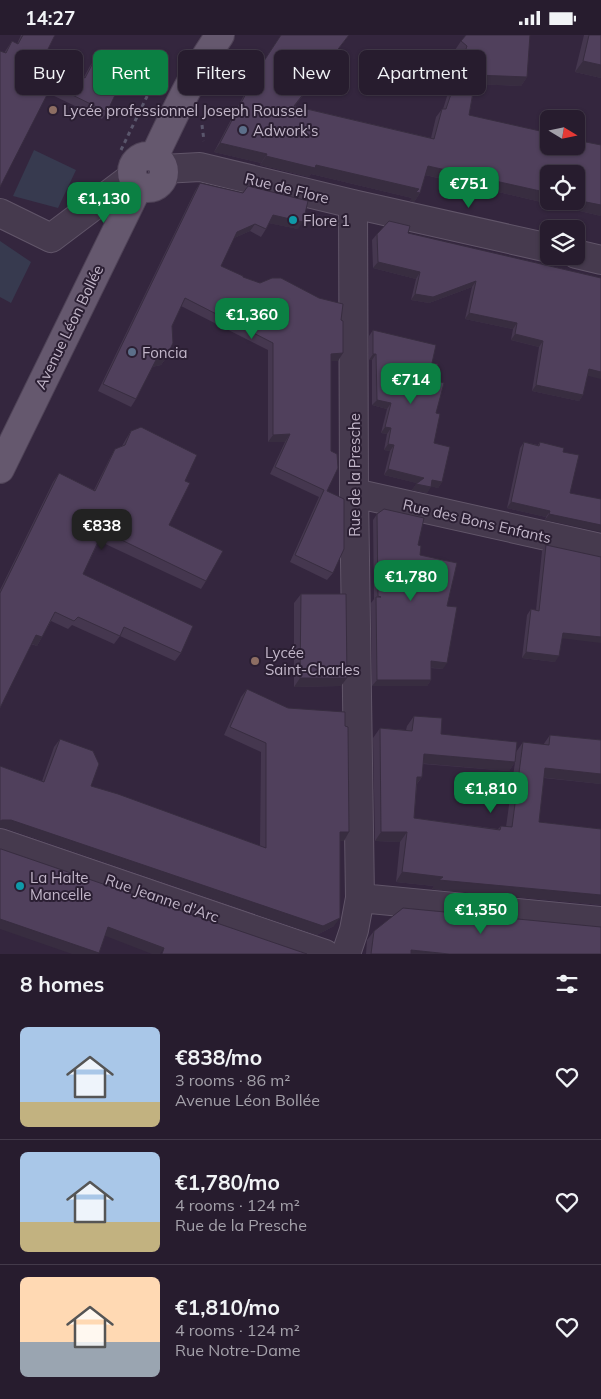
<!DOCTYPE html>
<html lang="en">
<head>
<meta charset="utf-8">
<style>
	body { margin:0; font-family:Mulish,sans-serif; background:#2f2536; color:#f1f3f6; height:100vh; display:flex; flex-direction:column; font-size:19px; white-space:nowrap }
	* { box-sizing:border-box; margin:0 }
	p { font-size:16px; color:#a4a1aa }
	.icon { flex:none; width:28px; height:28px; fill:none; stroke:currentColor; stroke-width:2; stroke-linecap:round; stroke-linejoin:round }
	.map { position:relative; height:919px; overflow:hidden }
	.sheet { display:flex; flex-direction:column; background:#271c2e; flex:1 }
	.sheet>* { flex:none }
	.banner { position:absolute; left:15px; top:15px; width:571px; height:45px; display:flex; gap:10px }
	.needle { width:32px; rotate:100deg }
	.tools { position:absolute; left:540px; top:75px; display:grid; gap:10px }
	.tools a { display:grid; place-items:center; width:45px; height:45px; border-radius:8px; background:#271c2e; box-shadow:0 1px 4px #0004,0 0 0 1px #433a4a; font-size:25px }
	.price { position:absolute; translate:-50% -42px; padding:0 11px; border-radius:10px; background:#0b8043; color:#fff; font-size:16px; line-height:32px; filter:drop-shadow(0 1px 2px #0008) }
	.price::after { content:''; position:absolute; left:50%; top:30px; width:15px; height:11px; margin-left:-8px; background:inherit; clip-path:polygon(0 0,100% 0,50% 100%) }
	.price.active { background:#222; color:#fff }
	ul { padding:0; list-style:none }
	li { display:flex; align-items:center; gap:15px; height:125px; padding:0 20px }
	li+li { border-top:1px solid #433a4a }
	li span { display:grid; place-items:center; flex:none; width:140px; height:100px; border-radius:8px; color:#555 }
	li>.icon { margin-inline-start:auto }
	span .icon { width:60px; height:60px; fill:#fffc; stroke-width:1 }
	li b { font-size:21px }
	h2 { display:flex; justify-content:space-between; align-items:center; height:60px; padding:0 20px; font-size:21px }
	.pill { padding:0 18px; border-radius:8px; background:#271c2e; box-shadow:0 1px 4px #0004,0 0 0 1px #433a4a; font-size:18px; line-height:45px }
	.pill.active { background:#0b8043; color:#fff }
	.status { display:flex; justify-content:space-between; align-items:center; height:35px; padding:0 25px; background:#271c2e; direction:ltr }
	.status svg { height:14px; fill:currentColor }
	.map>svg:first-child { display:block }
	.green { fill:#373a4f }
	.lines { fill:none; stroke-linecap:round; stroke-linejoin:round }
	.street-casing { stroke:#615569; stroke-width:30 }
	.primary-casing { stroke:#4f4357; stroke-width:30 }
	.path { stroke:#5a566c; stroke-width:3; stroke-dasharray:4 4; stroke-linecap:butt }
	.street { stroke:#463a4e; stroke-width:28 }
	.primary { stroke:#65586e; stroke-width:28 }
	.wall { fill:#45374f; fill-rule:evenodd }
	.shaded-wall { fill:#382d40 }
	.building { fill:#50405c; stroke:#382d40 }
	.education-dot { fill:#8d6e63; stroke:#2b1f33; stroke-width:2 }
	.service-dot { fill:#5c6f8a; stroke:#2b1f33; stroke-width:2 }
	.culture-dot { fill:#0f9aa8; stroke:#2b1f33; stroke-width:2 }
	.labels { text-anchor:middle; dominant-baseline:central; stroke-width:4; stroke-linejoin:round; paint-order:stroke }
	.poi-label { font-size:15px; fill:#c2b6c9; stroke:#2b1f33; text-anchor:start }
	.street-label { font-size:15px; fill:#c2b6c9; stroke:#2b1f33 }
</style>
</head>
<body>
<div class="status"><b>14:27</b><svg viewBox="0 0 49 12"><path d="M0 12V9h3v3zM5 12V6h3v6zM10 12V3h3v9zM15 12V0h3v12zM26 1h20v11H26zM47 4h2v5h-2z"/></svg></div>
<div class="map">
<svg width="601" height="919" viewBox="0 0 601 919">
	<rect width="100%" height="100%" fill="#34263e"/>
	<path class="green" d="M34 115 76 135 58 173 13 161Z
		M0 206 31 227 11 268 0 262Z"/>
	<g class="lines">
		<defs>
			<path id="street" d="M163 134 200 132 353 169 549 213
				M0 178 51 203 132 142
				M576 219 601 225
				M354 458 601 513
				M0 808 325 919
				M360 863 601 886
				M346 919 354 895 360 863 354 458 353 169"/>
			<path id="primary" d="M132 137a16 16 0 1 1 32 0a16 16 0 1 1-32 0Z
				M154 122C174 80 193 38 220 0
				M0 434 139 150"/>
		</defs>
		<use href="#street" class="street-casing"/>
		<use href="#primary" class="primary-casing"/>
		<path class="path" d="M202 90 204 106
			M121 115 153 49 157 51"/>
		<use href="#street" class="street"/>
		<use href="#primary" class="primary"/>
	</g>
	<path class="wall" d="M21 0H55L44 22 84 42 90 31 95 24 107 77 102 84 48 58 4 18 12 6 17 9Z
		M281 0H349L295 71 431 103 436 82 442 74H443L460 20 455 15 461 6 527 42 521 51 475 49 469 80 601 181 425 140 420 158 414 167 410 166 412 163 311 139 309 142 260 130 261 128 214 117 254 41Z
		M584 0H601V43L575 37Z
		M200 148 243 158 248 151 298 194 269 188 266 194 261 202 250 196 234 203 221 231 243 242 338 326H331L327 456 333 538 327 545 290 527 319 462 270 439 285 407H268V315L181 271 172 291 166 323 161 330 152 332 136 364 131 372 98 356 195 156Z
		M408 198 601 243 587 341 583 360 579 366 532 356 539 312 511 305 513 294 465 284 472 252 429 268 411 265 416 244 373 233 372 205 377 199Z
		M373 295 432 328 436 378 434 408 442 447 438 453 431 451 427 458 412 455 417 448 384 440 390 416 384 415 387 399 381 398 387 374 372 370V325H369V301Z
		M131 396 185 446 169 490 206 546 201 554 99 506 83 539 181 618 175 626 120 601 114 609 72 590 68 594 51 586 42 602 37 611 31 609 0 673V555L53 447 59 438 94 455 110 423 115 414 122 411 126 404Z
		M524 407 538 410 540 407 563 417 570 458 545 485 546 482 507 473 520 413Z
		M377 479 418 510 420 520 447 571 443 634 431 633V645L427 651H372L371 568 374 564 373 485Z
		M546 510 562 604 555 627 522 623 527 580 531 574 536 575 542 516Z
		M301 559 341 651 294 652V568Z
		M247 654 344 806H340L334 891 317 900 5 793H0V731L42 746 54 712 60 704 91 751 260 811 261 717 224 700 241 662Z
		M414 681 441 699 516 717 523 707 543 710 550 700 601 705V749L544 743 539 787 601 794V870L432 854 434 851 396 847 400 807 375 806 373 703 380 693 406 695 407 691ZM515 727 506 792 501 791 498 794 414 783 417 749 422 742 423 729 509 736Z
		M374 896 601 919H366L367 905Z"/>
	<path class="shaded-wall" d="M349 0 288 80 294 71Z
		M583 26 601 30V43L575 37Z
		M476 40 527 42 521 51 470 49Z
		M220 108 267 119 261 128 214 117Z
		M266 121 316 130 419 154 420 158 414 167 410 166 412 163 311 139 309 142 260 130Z
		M428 131 549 158V166H576V165L601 170V181L421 139Z
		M273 180 303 187 298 194 268 188Z
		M255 189 250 196 232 204 237 197Z
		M378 227 420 237 416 244 373 233Z
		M476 246 472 252 429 268 411 265 415 259Z
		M469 278 517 288 513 294 465 284Z
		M515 299 543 306 539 312 511 305Z
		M343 318 338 326H326L331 319Z
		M373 319H376L372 325H369Z
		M166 323 161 330 151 332 156 325Z
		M589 334 601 337V344L584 340Z
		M536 350 583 360 579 366 532 356Z
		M377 365 391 368 387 374 372 370Z
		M385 392 391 393 387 399 381 398Z
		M290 399 285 407H268L273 400Z
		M388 409 394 410 390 416 384 415Z
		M388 434 424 443 420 449 384 440Z
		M432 445 442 447 438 453 428 451Z
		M416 449 431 452 427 458 412 455Z
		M511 467 550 476 546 482 507 473Z
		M549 479 601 490V497L545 485Z
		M563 598 601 602V608L559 603Z
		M36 600 42 602 37 611 30 608Z
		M526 617 559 621 555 627 522 623Z
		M431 626 447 628 443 634 427 632Z
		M300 643H347L341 651 294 652Z
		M377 645H431L427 651H372Z
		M424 719 515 727 509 736 418 728Z
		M545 733 601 739V749L539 742Z
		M417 742H422L415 751Z
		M2 785H11L340 883 334 891 317 900 5 793H0V786Z
		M340 797H349L344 806H334Z
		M381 797H407L400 807 375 806Z
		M402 837 601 860V870L432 854 434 851 396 847Z
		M0 884 99 918 98 919H72L0 894Z
		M108 892 113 893 164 913 160 919H152L103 900Z
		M411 915 449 919H409Z"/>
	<path class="building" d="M23 0H55L44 22 85 43 95 24 125 39 107 77 52 50 0 152V16L6 18 12 6 18 9Z
		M281 0H349L294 71 434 104 442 74H446L467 11 461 6 466 0H530L527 42 476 40 469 80 549 98V111H576V105L601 110V170L576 165V139H549V158L428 131 420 158 416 157 419 154 316 130 315 133 266 121 267 119 220 108 260 32Z
		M589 0H601V30L583 26Z
		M200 148 243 158 248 151 308 166 303 187 273 180 266 194 255 189 237 197 221 231 243 241V242L260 248 272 243H281L319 263 343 269 341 285 343 286V318L331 319V416L337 419 338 433 327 456 344 464V514L333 538 295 520 324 455 275 432 290 399 273 400V308L185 263 172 291 173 308 166 323 156 325 136 364 103 349Z
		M389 186 410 191 408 198 601 243V337L589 334 583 360 536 350 543 306 515 299 517 288 469 278 476 246 433 262 415 259 420 237 378 227 377 199Z
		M373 295 436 310 432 328 438 329 434 345 444 348 436 378 440 379 434 408 450 412 442 447 432 445 431 452 416 449 424 443 388 434 394 410 388 409 391 393 385 392 391 368 377 365 376 319H373Z
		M141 392 197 420 185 446 190 448 169 490 223 516 206 546 103 496 83 539 193 591 181 618 124 592 120 601 78 582 74 586 55 577 42 602 36 600 0 673V558L59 438 95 456 115 414 125 410 131 396Z
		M524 407 539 411 540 407 564 413 563 417 579 420 570 458 601 464V490L549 479 550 476 511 467Z
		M384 474 424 483 418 510 421 511 420 520 457 528 447 571 457 572 447 628 431 626V645H377L376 562H381L378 561 377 479Z
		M546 510 601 522V602L563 598 559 621 526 617 531 574 539 576Z
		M301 559H346L347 643H300Z
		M247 654 288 673 345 677V691L348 692 349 797H340V883L323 891 11 785H2L0 786V731L44 747 60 704 93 716 99 729 91 751 118 759 266 813V708L230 692Z
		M414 681 442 683 441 699 517 707 515 727 424 719 422 742H417L414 783 500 795 501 791 512 792 523 707 549 710 550 700 601 705V739L545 733 539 787 601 794V860L439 845 443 842 402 837 407 797H381L380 693 412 696Z
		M0 814H1L307 919H162L164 913 108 892 99 918 0 884Z
		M403 873 601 892V919H449L411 915V919H371L374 896Z"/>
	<g class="education-dot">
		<circle cx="53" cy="75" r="5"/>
		<circle cx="255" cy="626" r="5"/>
	</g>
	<g class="service-dot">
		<circle cx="243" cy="95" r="5"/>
		<circle cx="132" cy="317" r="5"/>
	</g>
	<g class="culture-dot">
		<circle cx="293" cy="185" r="5"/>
		<circle cx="20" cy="851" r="5"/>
	</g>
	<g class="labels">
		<g class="poi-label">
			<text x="63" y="75">Lycée professionnel Joseph Roussel</text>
			<text x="253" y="95">Adwork's</text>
			<text x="303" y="185">Flore 1</text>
			<text x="142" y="317">Foncia</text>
			<text x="265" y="617">Lycée<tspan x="265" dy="17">Saint-Charles</tspan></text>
			<text x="30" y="842">La Halte<tspan x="30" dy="17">Mancelle</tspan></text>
		</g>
		<g class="street-label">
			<text transform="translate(287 153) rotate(14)">Rue de Flore</text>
			<text transform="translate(69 292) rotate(-64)">Avenue Léon Bollée</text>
			<text transform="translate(354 440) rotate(-90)">Rue de la Presche</text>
			<text transform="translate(477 486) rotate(13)">Rue des Bons Enfants</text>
			<text transform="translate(162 863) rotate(19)">Rue Jeanne d'Arc</text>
		</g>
	</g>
</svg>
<div class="tools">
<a><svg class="needle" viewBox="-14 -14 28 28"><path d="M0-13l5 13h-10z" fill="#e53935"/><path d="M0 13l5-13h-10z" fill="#a4a1aa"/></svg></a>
<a><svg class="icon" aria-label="locate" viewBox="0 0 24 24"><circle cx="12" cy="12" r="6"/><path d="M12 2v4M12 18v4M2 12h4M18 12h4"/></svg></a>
<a><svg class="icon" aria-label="layers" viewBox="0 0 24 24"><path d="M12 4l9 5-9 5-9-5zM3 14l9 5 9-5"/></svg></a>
</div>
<b class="price" style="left:469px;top:174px">€751</b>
<b class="price" style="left:104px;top:189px">€1,130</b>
<b class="price" style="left:252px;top:305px">€1,360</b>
<b class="price" style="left:411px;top:370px">€714</b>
<b class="price active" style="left:102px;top:516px">€838</b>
<b class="price" style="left:411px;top:567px">€1,780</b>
<b class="price" style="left:491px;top:779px">€1,810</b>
<b class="price" style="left:481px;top:900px">€1,350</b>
<div class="banner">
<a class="pill">Buy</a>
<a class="pill active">Rent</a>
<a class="pill">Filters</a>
<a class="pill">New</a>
<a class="pill">Apartment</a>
</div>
</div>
<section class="sheet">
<h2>8 homes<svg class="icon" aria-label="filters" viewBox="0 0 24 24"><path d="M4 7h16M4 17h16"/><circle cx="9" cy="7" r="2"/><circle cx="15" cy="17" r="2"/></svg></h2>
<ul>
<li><span style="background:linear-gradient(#a9c7e8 75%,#c2b280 0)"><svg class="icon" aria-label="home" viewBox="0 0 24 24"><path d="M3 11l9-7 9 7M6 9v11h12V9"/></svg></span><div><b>€838/mo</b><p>3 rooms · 86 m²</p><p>Avenue Léon Bollée</p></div><svg class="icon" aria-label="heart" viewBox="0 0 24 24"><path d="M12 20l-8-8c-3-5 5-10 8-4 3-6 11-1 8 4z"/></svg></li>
<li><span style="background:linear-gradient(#a9c7e8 70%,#c2b280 0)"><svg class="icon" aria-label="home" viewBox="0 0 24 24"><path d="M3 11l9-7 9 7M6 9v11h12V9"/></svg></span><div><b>€1,780/mo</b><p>4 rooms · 124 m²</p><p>Rue de la Presche</p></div><svg class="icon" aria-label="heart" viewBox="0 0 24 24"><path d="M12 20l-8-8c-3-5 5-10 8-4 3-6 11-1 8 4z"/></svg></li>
<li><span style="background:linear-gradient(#ffd9b3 65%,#9aa5b1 0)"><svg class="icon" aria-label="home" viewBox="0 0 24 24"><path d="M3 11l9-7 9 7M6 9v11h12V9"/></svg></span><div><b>€1,810/mo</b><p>4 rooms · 124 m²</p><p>Rue Notre-Dame</p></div><svg class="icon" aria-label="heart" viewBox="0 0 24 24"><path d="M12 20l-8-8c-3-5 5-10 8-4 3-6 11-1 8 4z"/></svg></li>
</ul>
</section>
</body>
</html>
